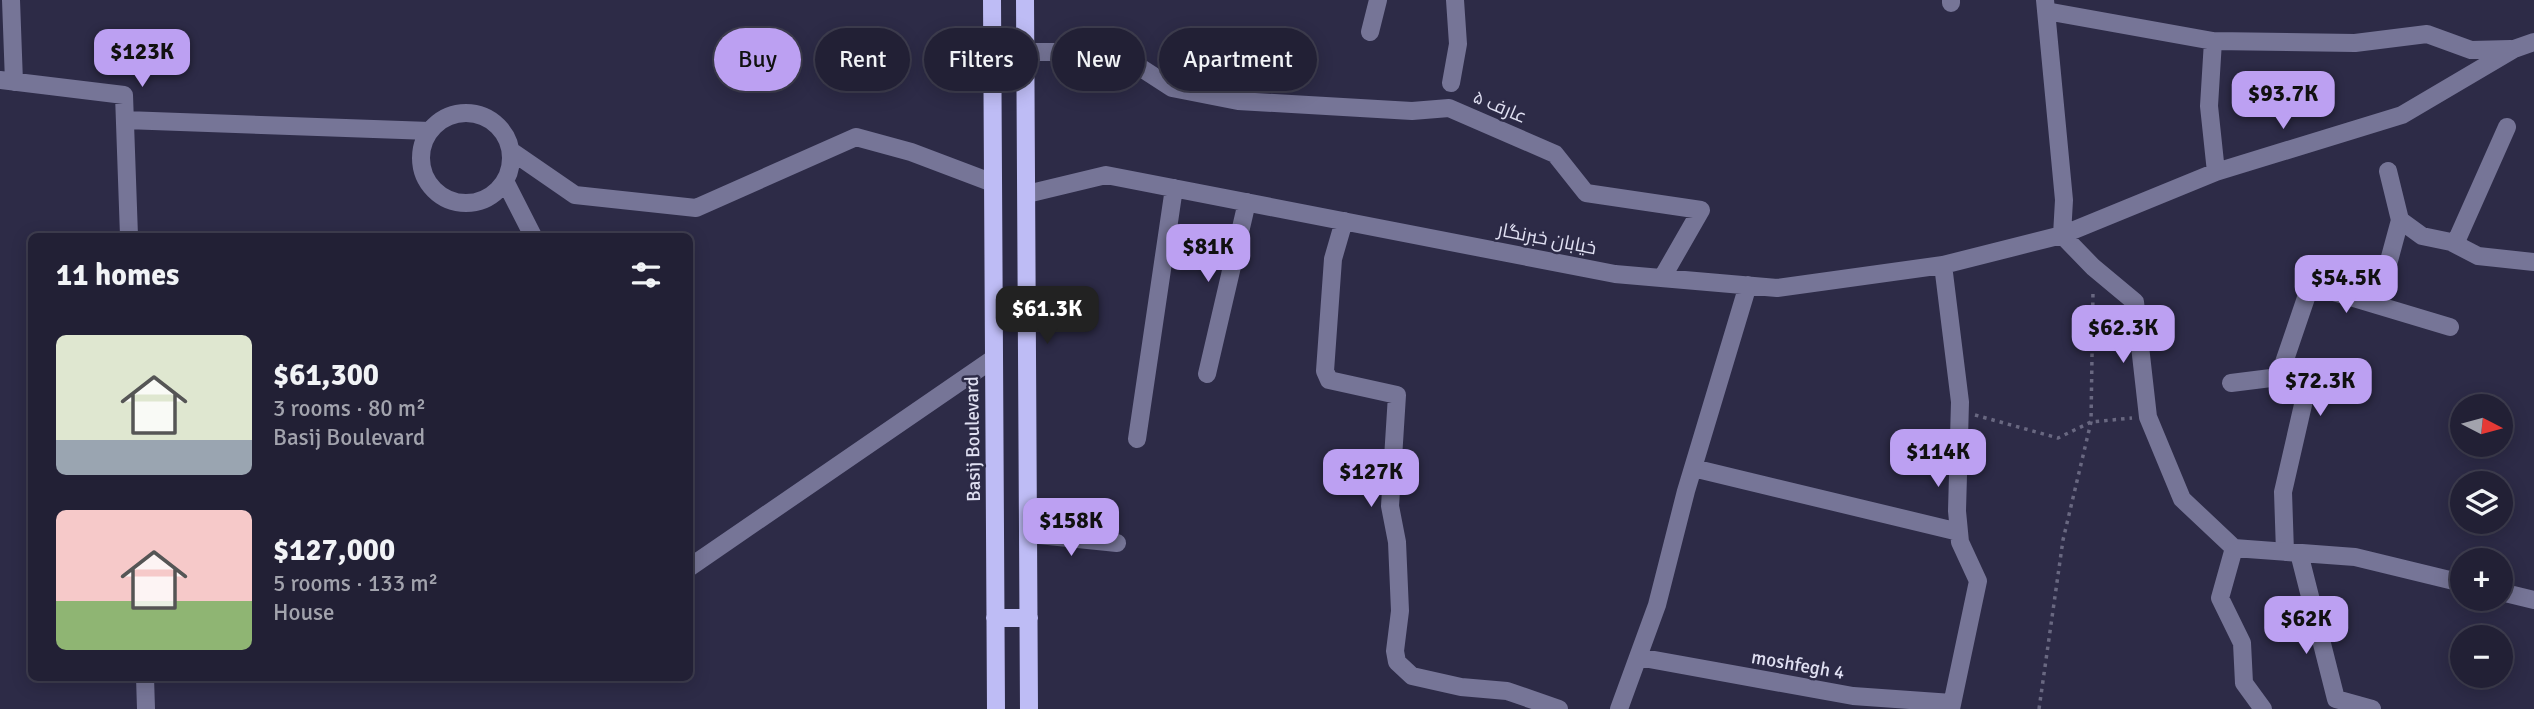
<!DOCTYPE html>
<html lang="en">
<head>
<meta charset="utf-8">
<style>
	body { margin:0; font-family:Signika,Cairo,sans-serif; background:#2e2d41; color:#f1f3f6; height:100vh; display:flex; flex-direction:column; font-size:26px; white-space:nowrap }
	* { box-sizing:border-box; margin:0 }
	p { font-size:23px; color:#a2a3ad }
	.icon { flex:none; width:38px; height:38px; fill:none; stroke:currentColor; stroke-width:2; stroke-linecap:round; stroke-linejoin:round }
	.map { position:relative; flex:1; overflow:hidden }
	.side { position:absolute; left:28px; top:233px; width:665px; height:448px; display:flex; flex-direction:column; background:#222035; border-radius:10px; box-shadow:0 4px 18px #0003,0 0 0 2px #3f3e50 }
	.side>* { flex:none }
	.hud { position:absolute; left:714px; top:28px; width:665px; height:63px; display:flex; gap:14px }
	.needle { width:46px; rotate:96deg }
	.controls { position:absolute; left:2450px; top:394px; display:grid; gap:14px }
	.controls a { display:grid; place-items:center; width:63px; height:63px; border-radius:50%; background:#222035; box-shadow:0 4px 18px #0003,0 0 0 2px #3f3e50; font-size:35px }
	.price { position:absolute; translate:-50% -60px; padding:0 16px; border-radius:14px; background:#bca0f2; color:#111; font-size:23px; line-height:46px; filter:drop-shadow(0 2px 4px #0008) }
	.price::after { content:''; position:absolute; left:50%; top:42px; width:21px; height:16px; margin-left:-10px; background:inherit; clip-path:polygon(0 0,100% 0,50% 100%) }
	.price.current { background:#222; color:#fff }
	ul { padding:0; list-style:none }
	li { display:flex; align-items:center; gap:21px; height:175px; padding:0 28px }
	li span { display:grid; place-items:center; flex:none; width:196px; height:140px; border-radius:10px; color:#555 }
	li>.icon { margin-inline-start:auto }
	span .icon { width:84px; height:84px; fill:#fffc; stroke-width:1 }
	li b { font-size:30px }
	h2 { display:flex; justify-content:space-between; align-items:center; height:84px; padding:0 28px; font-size:30px }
	.chip { padding:0 24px; border-radius:32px; background:#222035; box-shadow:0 4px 18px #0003,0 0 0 2px #3f3e50; font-size:24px; line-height:63px }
	.chip.current { background:#bca0f2; color:#111 }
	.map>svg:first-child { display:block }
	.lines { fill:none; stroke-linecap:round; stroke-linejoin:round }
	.path { stroke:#696881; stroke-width:3.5; stroke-dasharray:3.5 5; stroke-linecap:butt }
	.minor { stroke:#767597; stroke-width:18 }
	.major { stroke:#bebcf5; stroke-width:18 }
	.labels { text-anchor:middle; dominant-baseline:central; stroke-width:5; stroke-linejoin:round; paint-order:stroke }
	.street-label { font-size:19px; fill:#e0e0f2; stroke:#2d2b47 }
</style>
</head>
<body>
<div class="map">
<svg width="2534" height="709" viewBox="0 0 2534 709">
	<rect width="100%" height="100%" fill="#2d2b47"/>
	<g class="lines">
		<path class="path" d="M1975 415 2058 438 2091 422 2132 418
			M2039 709 2063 540 2091 422 2093 291"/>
		<path class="minor" d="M11 0 14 82
			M2045 0 2064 200 2062 235 2093 267 2135 302 2148 417 2182 499 2234 548 2220 598 2242 643 2244 683 2263 709
			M1951 3V0
			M2046 11 2213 41 2355 43 2427 34 2471 50 2511 49
			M1370 32 1378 0
			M2213 41 2209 106 2216 172
			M1026 52H1098L1135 64 1172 88 1238 101 1412 111 1449 108 1555 154 1586 193 1701 210 1662 278
			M0 80 124 95 129 236
			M1451 83 1458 44 1455 0
			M421 158a45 45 0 1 1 90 0a45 45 0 1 1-90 0Z
			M125 120 430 131
			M511 151 575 195 696 208 856 137 911 152 993 183
			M505 181 533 236
			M1027 194 1106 175 1615 274 1777 288 1943 265 2062 235 2216 172 2402 115 2514 49 2534 42
			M2400 220 2422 236 2451 242 2478 256 2534 262
			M1344 221 1333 259 1325 371 1329 380 1397 395 1390 506 1397 542 1400 611 1395 651 1397 662 1412 676 1461 687 1507 691 1559 709
			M2455 244 2507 127
			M1943 265 1960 402 1957 511 1960 542 1978 581 1951 709
			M2377 305 2400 220 2388 171
			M1207 374 1247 202
			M2279 377 2308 292 2330 291 2450 327
			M2231 383 2279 377 2305 396 2283 492 2285 552
			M1137 439 1174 188
			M1693 468 1959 532
			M1029 534 1117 543
			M2234 548 2355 557 2462 583
			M2299 553 2336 699 2372 709
			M690 567 993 359
			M2501 592 2534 600
			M1638 657 1853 696 1952 703
			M145 677 146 709
			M1619 709 1657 605 1686 491 1748 285"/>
		<path class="major" d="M992 0 996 709
			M1025 0 1029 709
			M995 618H1029"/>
	</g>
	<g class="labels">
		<g class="street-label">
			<text transform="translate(1500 107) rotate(23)">عارف ۵</text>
			<text transform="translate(1547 239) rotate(11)">خیابان خبرنگار</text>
			<text transform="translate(973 439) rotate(-91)">Basij Boulevard</text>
			<text transform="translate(1798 665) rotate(10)">moshfegh 4</text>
		</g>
	</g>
</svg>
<div class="controls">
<a><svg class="needle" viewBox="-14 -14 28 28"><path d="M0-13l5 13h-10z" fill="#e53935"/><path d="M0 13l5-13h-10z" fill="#a2a3ad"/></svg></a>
<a><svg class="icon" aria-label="layers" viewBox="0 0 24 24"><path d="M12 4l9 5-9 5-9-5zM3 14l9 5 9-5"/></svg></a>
<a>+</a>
<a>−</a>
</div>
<b class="price" style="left:142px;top:89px">$123K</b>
<b class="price" style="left:2283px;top:131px">$93.7K</b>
<b class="price" style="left:1208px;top:284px">$81K</b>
<b class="price" style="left:2346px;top:315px">$54.5K</b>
<b class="price current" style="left:1047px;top:346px">$61.3K</b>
<b class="price" style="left:2123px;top:365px">$62.3K</b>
<b class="price" style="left:2320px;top:418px">$72.3K</b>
<b class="price" style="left:1938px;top:489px">$114K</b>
<b class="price" style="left:1371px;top:509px">$127K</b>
<b class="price" style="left:1071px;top:558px">$158K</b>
<b class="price" style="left:2306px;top:656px">$62K</b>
<div class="hud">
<a class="chip current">Buy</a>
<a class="chip">Rent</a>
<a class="chip">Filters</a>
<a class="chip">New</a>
<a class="chip">Apartment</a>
</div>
<section class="side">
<h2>11 homes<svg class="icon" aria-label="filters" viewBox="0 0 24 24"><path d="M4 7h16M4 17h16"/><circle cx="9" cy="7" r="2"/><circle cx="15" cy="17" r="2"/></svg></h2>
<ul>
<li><span style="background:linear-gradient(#dfe7d0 75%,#9aa5b1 0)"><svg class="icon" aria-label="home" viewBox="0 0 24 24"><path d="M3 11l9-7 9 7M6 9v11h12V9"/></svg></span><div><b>$61,300</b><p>3 rooms · 80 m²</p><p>Basij Boulevard</p></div></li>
<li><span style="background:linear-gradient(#f6c9c9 65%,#8fb573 0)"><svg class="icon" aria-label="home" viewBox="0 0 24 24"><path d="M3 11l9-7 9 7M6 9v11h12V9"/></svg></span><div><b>$127,000</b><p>5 rooms · 133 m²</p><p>House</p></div></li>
</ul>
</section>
</div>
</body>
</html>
